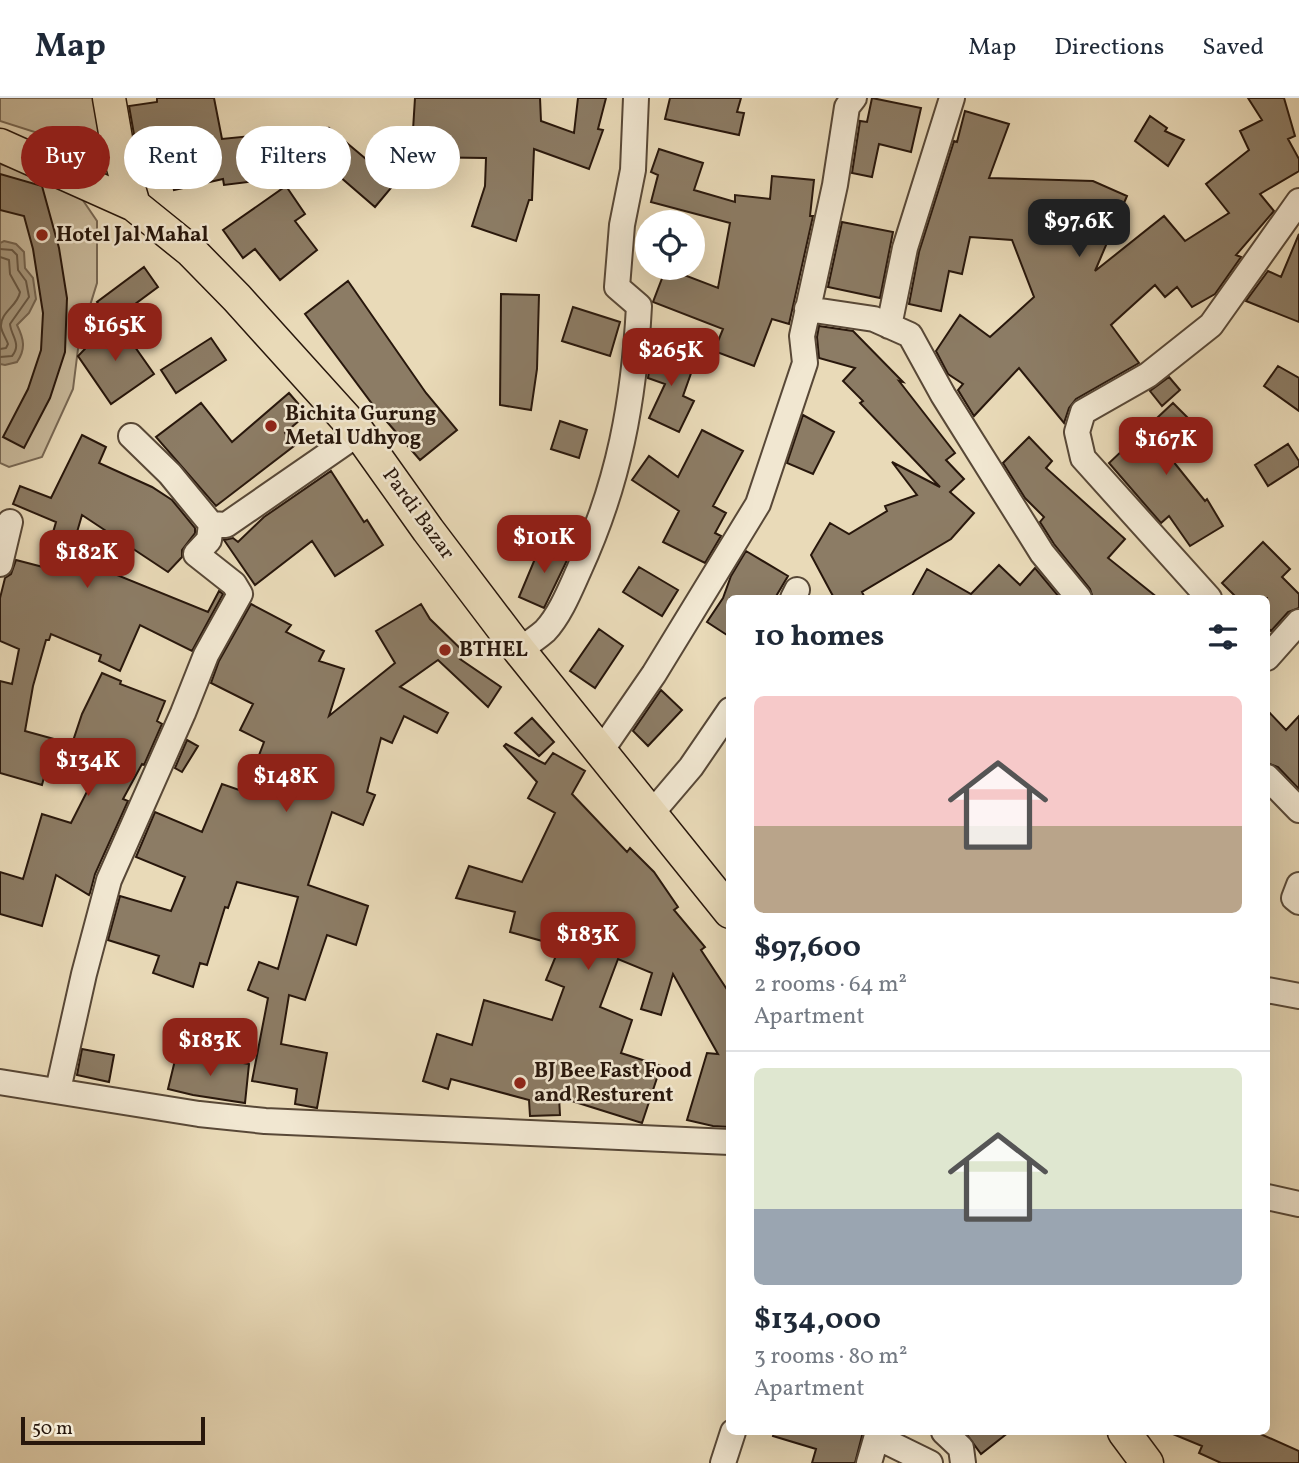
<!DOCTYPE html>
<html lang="en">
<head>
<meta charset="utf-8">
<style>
	body { margin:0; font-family:Vollkorn,serif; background:#f2f2f3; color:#1f2937; height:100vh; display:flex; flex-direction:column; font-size:26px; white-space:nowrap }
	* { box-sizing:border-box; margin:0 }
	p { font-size:23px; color:#747a83 }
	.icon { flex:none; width:38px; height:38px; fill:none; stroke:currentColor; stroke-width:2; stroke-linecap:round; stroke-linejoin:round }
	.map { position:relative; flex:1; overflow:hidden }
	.details { position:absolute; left:726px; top:497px; width:544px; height:840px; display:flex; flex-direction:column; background:#fff; border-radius:10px; box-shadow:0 7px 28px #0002 }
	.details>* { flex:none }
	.top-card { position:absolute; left:21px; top:28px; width:600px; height:63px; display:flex; gap:14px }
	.controls { position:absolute; left:635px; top:112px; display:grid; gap:14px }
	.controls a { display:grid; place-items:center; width:70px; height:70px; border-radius:50%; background:#fff; box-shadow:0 7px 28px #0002; font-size:35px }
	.scale { position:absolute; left:21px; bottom:18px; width:184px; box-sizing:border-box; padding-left:7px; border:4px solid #28170c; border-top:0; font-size:19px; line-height:24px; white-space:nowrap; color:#28170c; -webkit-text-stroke:5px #f1e7d1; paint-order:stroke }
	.price { position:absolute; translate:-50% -60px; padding:0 16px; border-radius:14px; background:#8f2418; color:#fff; font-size:23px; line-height:46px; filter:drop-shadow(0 2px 4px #0008) }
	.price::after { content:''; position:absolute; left:50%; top:42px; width:21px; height:16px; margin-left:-10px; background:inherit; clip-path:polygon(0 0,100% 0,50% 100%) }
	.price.active { background:#222; color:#fff }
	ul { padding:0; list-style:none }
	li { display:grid; align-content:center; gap:14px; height:371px; padding:0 28px }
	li+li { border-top:2px solid #e0e1e3 }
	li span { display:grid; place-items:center; height:217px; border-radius:10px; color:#555 }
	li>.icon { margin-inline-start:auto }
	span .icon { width:126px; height:126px; fill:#fffc; stroke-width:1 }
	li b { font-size:30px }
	h2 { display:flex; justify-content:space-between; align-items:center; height:84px; padding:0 28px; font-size:30px }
	.tag { padding:0 24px; border-radius:32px; background:#fff; box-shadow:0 7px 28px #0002; font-size:24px; line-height:63px }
	.tag.active { background:#8f2418; color:#fff }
	header { display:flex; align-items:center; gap:42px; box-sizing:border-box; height:98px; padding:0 35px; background:#fff; border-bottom:2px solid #e0e1e3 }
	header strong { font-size:33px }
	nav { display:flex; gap:38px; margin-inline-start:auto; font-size:24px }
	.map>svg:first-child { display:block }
	.green { fill:#c8b99b; stroke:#786854; stroke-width:2 }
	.water { fill:#a7987e; stroke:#746450; stroke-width:2 }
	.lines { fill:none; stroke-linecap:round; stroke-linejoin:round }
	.shore { stroke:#685845; stroke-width:2 }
	.building { fill:#8c7c65; stroke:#28170c; stroke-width:2 }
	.minor-casing { stroke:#584837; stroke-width:28 }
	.major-casing { stroke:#28170c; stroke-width:35 }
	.minor { stroke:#f1e7d1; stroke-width:24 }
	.major { stroke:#e9dab8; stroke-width:32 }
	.poi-dot { fill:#8f2418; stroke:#f1e7d1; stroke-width:2.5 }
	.labels { text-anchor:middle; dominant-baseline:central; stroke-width:5; stroke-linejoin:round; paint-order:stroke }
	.poi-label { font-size:21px; font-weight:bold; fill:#28170c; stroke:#f1e7d1; text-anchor:start }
	.street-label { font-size:21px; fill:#28170c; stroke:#f1e7d1 }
</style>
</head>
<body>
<header>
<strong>Map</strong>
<nav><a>Map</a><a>Directions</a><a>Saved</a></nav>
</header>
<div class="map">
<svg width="1299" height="1365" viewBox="0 0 1299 1365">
	<rect width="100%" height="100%" fill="#e9dab8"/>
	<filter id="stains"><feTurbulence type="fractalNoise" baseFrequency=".00286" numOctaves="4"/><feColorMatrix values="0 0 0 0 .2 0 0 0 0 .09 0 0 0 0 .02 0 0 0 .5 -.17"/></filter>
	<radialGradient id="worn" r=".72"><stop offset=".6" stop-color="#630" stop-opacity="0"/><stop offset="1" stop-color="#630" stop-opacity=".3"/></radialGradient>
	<path class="green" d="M0 0H93C95 16 108 36 107 48L98 52H91L0 23Z
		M0 66 42 80 80 98 97 123V185L79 243 73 291 42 359 9 369 0 365Z"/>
	<path class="water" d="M4 143 16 146 24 154 25 170 33 180 36 201 29 215 17 227C24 241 26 251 17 264L5 267 0 266V145Z"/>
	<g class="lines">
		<path class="shore" d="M0 151 12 152 17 157 18 172 26 183 29 199 10 226C11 238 22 246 12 258L0 259
			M0 159 9 162 10 176 20 194C18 208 0 214 1 229 2 235 6 240 8 246L6 250 0 251"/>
	</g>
	<path class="building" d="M157 0H214L222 41 251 38 256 83 224 87 223 81 174 92 165 55 139 60 136 48 129 8 157 4Z
		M415 0H540L541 23 574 35 578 0H606L598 31 603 32 589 71 534 51 532 102H529L516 143 472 128 485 88 486 60 410 59V31L413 32Z
		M670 0H741L737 14 744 15 739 37 665 21Z
		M872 0 921 10 911 54 879 46 872 79 852 75 860 23 867 24Z
		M1248 0H1284L1295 38 1288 41 1299 61V73L1260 96 1274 113 1236 157 1241 159 1215 196 1192 209 1177 189 1165 199 1155 187 1111 227 1139 265 1076 301 1069 310 1064 325 1019 270 974 318 958 292 963 286 948 276 936 253 960 217 990 239 1034 199 1012 142 970 139 962 176 949 173 941 213 909 206 919 154 954 43 957 44 965 13 1009 26 989 80 1093 83 1127 98 1095 173 1164 118 1185 143 1229 115 1206 86 1249 52 1240 33 1262 22Z
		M1150 18 1167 30 1165 33 1184 42 1168 68 1135 43Z
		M329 30 391 82V90L375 109 310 53Z
		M659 51 703 65 694 92 735 104V97L770 101 772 78 814 82 810 118H813L789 226 772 221 754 268 714 253 723 231 653 204 666 170 718 190 730 125 651 104 658 77 651 74Z
		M0 76 42 88 59 150 67 200 65 254 50 300 24 350 3 339 28 291 41 252 43 215 33 151 24 118 0 112Z
		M286 88 305 116 295 123 317 152 280 182 255 151 243 160 223 132Z
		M842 124 893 134 880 200 828 189Z
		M1299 136V224L1246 203 1268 173 1281 179Z
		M144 169 158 189 112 223 97 204Z
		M348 183 426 295 457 332 420 362 376 311 305 216Z
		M501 196 539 197 537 271 531 312 500 307Z
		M573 209 620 224 610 258 562 243Z
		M111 224 130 242 154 276 111 306 78 258Z
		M819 228 853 233 903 284 899 283 955 355 946 362 964 381 950 394 974 415 951 441 862 494 865 500H834L811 457 830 425 849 436 887 413 885 408 917 397 892 364 940 389 860 305 863 303 843 283 855 270 819 260 817 239Z
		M211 240 226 262 176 295 161 272Z
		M653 247 695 264 683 298 694 303 679 334 649 320 665 286 648 280Z
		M1278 268 1299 280V313L1264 288Z
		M1169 279 1180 292 1162 308 1150 293Z
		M289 295 307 316 285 335 294 348 216 408 156 339 201 305 232 344Z
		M1173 305 1198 330 1168 357 1205 403 1207 401 1223 428 1190 448 1169 418 1161 425 1109 365Z
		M803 317 834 334 813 376 787 365Z
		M560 323 587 332 579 360 551 351Z
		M702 332 743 353 713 408 726 415 715 435 721 438 705 465 663 444 679 413 632 382 649 358 678 379Z
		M82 337 106 349 99 365 152 389 172 402 195 430V435L182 452V459L168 474 82 417 70 458 208 514 219 493 223 496 192 553 140 527 120 573 99 563 101 557 51 536 49 542H46L33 588 25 633 54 641 42 687 0 675V583L12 586 19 551 0 543V500L5 480 11 476 16 462 43 469 56 424 13 406 20 388 51 400Z
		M1029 339 1052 363 1046 370 1125 441 1108 460 1158 500H1093L1090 491 1054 446 1040 424 1044 419 1025 400 1003 365Z
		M1288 346 1299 363V368L1268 388 1255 367Z
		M331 373 364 424 367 422 383 447 335 478 312 443 255 487 224 442 233 440 238 444 264 419Z
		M542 444 570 456 544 510 519 499Z
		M1263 444 1290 471 1282 479 1299 496V510L1288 514 1271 533 1267 529V500H1237L1222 485Z
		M746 453 788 478 775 500H730V539L707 524 723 500 731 478Z
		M999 467 1020 487 1035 470 1060 500H911L927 471 971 496Z
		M639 469 678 492 662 518 623 494Z
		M251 506 291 527 286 534 324 553 319 563 344 571 329 618 395 565 376 533 421 506 430 521 465 555 460 561 501 589 488 609 438 562 400 589 448 615 437 635 404 618 392 645 381 640 367 694 375 697 363 727 332 714 308 787 368 808 356 847 327 837 305 902 289 897 281 946 327 955 317 1010 295 1006 297 991 252 983 268 900 248 892 259 864 278 871 298 799 237 784 228 810 225 809 207 867 200 865 193 889 153 875 159 858 108 842 120 798 171 813 185 779 136 759 155 714 202 734 222 686 245 694 264 644 240 632 253 606 211 585 219 563Z
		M599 531 623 548 595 590 570 573Z
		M102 575 121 583 120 586 165 603 157 623 162 626 144 667 142 666 123 701 128 703 95 776 90 795 89 797 56 777 42 828 0 816V774L23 781 42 716 71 725 98 672 67 661 82 616Z
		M661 592 682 612 648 648 633 633Z
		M1267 612 1286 632 1299 618V691L1278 669 1267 665Z
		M532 620 554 644 539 658 515 635Z
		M187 642 198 648 182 674 175 670Z
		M506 646 545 666 553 655 585 673 572 696 627 754 630 750 654 774 678 809 674 812 705 849 701 852 730 896V1029L713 1028 687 1022 707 955 718 956 673 876 661 917 641 911 652 875 618 861 600 909 632 922 621 955 661 968 642 1025 559 999 560 1017 530 1018 529 1002 451 981 448 991 423 983 437 936 472 947 484 902 552 922 564 889 546 882 560 848 510 834 515 814 456 800 469 768 522 784 555 715 528 700 537 684 504 648Z
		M82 951 114 957 109 984 77 977Z
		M177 954 249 966 245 1005 193 997 168 991Z
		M774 1334H863L855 1365H812L816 1351 773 1338Z
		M965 1334H1009L981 1356Z
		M1168 1334H1256L1299 1353V1365H1221L1199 1355 1202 1348Z"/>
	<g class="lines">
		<defs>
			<path id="minor" d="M807 211 874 221 910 237 943 297 1042 455 1079 500
				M889 228 905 150 952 0
				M131 338 170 376 211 426 226 427 359 335
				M0 466 10 424
				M793 500 797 492
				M1209 500 1083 360 1077 334 1083 314 1148 277 1211 227 1299 103
				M519 552C528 546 537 540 545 533 560 517 570 492 579 472 619 385 634 303 639 208L617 189 622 127 633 72 636 0
				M1267 560 1299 524
				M601 653 654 576 758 406 805 265 802 238 835 87 847 9 854 0
				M1267 679 1299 712
				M651 716 691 669 730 612
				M1299 787 1294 800 1299 804
				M1267 892 1299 898
				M0 984 199 1016 265 1023 730 1044
				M58 992 84 876 109 782 183 615 206 557 240 496 234 486 196 456 209 442 211 426
				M1267 1099 1299 1106
				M944 1334 961 1350 963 1365
				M877 1339 930 1365
				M723 1365 733 1334
				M869 1365 878 1334"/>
			<path id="major" d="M109 0 118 52 134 107
				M0 47 134 107 191 153 237 200 359 335 428 432 519 552 730 814
				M1124 1334 1147 1365"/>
		</defs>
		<use href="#minor" class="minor-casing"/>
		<use href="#major" class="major-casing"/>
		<use href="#minor" class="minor"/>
		<use href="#major" class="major"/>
	</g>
	<g class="poi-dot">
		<circle cx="42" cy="137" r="7"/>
		<circle cx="271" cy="328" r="7"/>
		<circle cx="445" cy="552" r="7"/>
		<circle cx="520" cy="985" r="7"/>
	</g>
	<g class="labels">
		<g class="poi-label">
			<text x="56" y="137">Hotel Jal Mahal</text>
			<text x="285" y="316">Bichita Gurung<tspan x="285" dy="24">Metal Udhyog</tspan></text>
			<text x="459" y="552">BTHEL</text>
			<text x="534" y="973">BJ Bee Fast Food<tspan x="534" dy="24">and Resturent</tspan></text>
		</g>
		<g class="street-label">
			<text transform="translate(418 416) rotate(54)">Pardi Bazar</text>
		</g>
	</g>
	<rect width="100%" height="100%" filter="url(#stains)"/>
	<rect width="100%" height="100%" fill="url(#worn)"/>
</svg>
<div class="controls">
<a><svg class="icon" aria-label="locate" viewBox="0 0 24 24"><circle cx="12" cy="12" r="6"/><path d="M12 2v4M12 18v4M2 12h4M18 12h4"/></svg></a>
</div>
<div class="scale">50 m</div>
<b class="price active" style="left:1079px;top:161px">$97.6K</b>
<b class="price" style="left:115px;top:265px">$165K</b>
<b class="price" style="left:671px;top:290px">$265K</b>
<b class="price" style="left:1166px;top:379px">$167K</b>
<b class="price" style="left:544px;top:477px">$101K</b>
<b class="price" style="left:87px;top:492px">$182K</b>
<b class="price" style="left:88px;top:700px">$134K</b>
<b class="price" style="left:286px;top:716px">$148K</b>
<b class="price" style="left:588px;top:874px">$183K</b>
<b class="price" style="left:210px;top:980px">$183K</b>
<div class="top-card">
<a class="tag active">Buy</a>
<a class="tag">Rent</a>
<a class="tag">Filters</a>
<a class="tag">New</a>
</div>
<section class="details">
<h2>10 homes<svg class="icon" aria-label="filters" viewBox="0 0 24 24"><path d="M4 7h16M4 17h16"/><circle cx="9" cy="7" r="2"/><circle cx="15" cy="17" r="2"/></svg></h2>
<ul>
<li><span style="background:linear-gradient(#f6c9c9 60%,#b9a48a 0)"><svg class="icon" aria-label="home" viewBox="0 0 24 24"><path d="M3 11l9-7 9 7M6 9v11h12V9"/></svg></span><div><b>$97,600</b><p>2 rooms · 64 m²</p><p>Apartment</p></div></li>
<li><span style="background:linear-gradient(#dfe7d0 65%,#9aa5b1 0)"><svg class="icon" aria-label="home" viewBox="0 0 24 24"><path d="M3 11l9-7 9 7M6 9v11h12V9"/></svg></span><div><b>$134,000</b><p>3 rooms · 80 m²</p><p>Apartment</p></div></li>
</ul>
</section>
</div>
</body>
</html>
